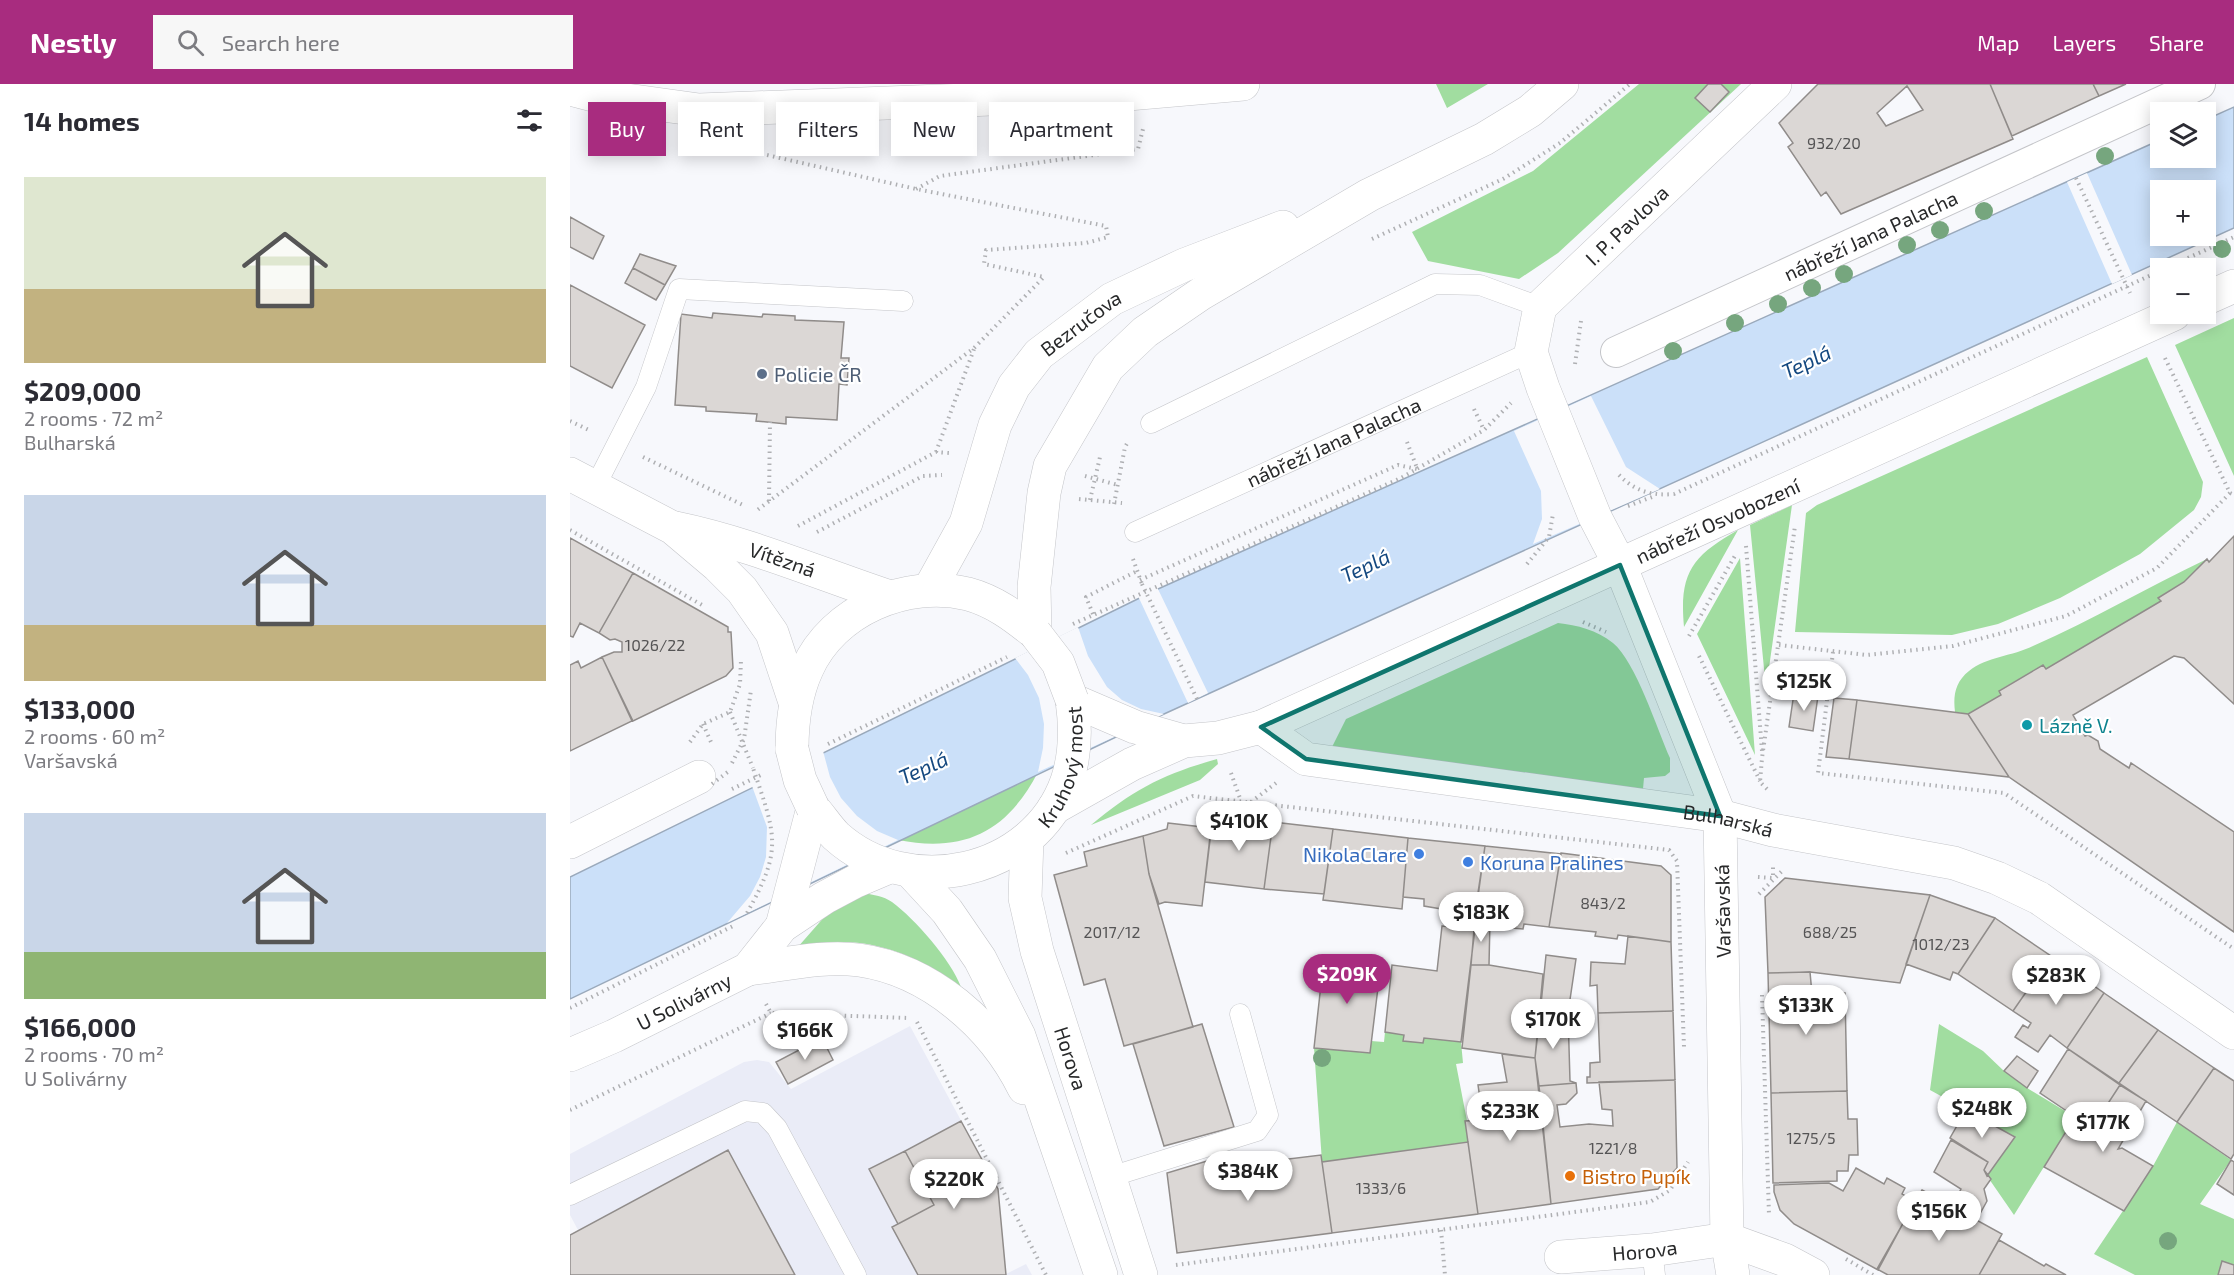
<!DOCTYPE html>
<html lang="en">
<head>
<meta charset="utf-8">
<style>
	body { margin:0; font-family:"Exo 2",sans-serif; background:#f7f7f7; color:#2b2b33; height:100vh; display:flex; flex-direction:column; font-size:22px; white-space:nowrap }
	* { box-sizing:border-box; margin:0 }
	p { font-size:20px; color:#7c7c81 }
	.icon { flex:none; width:33px; height:33px; fill:none; stroke:currentColor; stroke-width:2; stroke-linecap:round; stroke-linejoin:round }
	.map { position:relative; flex:1; overflow:hidden }
	.details { display:flex; flex-direction:column; background:#fff; width:570px }
	.details>* { flex:none }
	.guide { position:absolute; left:18px; top:18px; width:570px; height:54px; display:flex; gap:12px }
	.controls { position:absolute; left:1580px; top:18px; display:grid; gap:12px }
	.controls a { display:grid; place-items:center; width:66px; height:66px; border-radius:0px; background:#fff; box-shadow:0 3px 15px #0003; font-size:30px }
	.price { position:absolute; translate:-50% -51px; padding:0 14px; border-radius:21px; background:#fff; color:#222; font-size:20px; line-height:39px; filter:drop-shadow(0 2px 3px #0008) }
	.price::after { content:''; position:absolute; left:50%; top:36px; width:18px; height:14px; margin-left:-9px; background:inherit; clip-path:polygon(0 0,100% 0,50% 100%) }
	.price.current { background:#a82c7f; color:#fff }
	ul { padding:0; list-style:none }
	li { display:grid; align-content:center; gap:12px; height:318px; padding:0 24px }
	li span { display:grid; place-items:center; height:186px; border-radius:0px; color:#555 }
	li>.icon { margin-inline-start:auto }
	span .icon { width:108px; height:108px; fill:#fffc; stroke-width:1 }
	li b { font-size:26px }
	h2 { display:flex; justify-content:space-between; align-items:center; height:72px; padding:0 24px; font-size:26px }
	.pill { padding:0 21px; border-radius:0px; background:#fff; box-shadow:0 3px 15px #0003; font-size:21px; line-height:54px }
	.pill.current { background:#a82c7f; color:#fff }
	header { display:flex; align-items:center; gap:36px; box-sizing:border-box; height:84px; padding:0 30px; background:#a82c7f; color:#fff }
	header strong { font-size:28px }
	nav { display:flex; gap:33px; margin-inline-start:auto; font-size:21px }
	.search { width:420px; height:54px; background:#f7f7f7; display:flex; align-items:center; gap:15px; box-sizing:border-box; padding:0 21px; border-radius:0px; color:#7c7c81; font-size:22px }
	main { display:flex; flex:1; min-height:0 }
	.map>svg:first-child { display:block }
	.built { fill:#eaecf7 }
	.green { fill:#a1dda0 }
	.water { fill:#cbe0f9; stroke:#9aa9bb; stroke-width:1.5; fill-rule:evenodd }
	.pier { fill:#f7f8fc }
	.building { fill:#dbd7d5; stroke:#908c8a; stroke-width:1.5; fill-rule:evenodd }
	.lines { fill:none; stroke-linecap:round; stroke-linejoin:round }
	.service-casing { stroke:#c4c5c9; stroke-width:21 }
	.pedestrian-casing { stroke:#c4c5c9; stroke-width:32 }
	.minor-casing { stroke:#c4c5c9; stroke-width:34 }
	.tertiary-casing { stroke:#c4c5c9; stroke-width:34 }
	.path { stroke:#afb0b3; stroke-width:4; stroke-dasharray:1.5 4.5; stroke-linecap:butt }
	.service { stroke:#fff; stroke-width:20 }
	.pedestrian { stroke:#fff; stroke-width:30 }
	.minor { stroke:#fff; stroke-width:33 }
	.tertiary { stroke:#fff; stroke-width:33 }
	.tertiary-bridge-casing { stroke:#c4c5c9; stroke-width:34; stroke-linecap:butt }
	.path-bridge { stroke:#afb0b3; stroke-width:4; stroke-dasharray:1.5 4.5; stroke-linecap:butt }
	.tertiary-bridge { stroke:#fff; stroke-width:33 }
	.tree { fill:#76a67e }
	.marked { fill:#0f766e; fill-opacity:0.2; stroke:#0f766e; stroke-width:4.5; stroke-linejoin:round }
	.service-dot { fill:#5c6f8a; stroke:#fff; stroke-width:2 }
	.culture-dot { fill:#0f9aa8; stroke:#fff; stroke-width:2 }
	.shop-dot { fill:#3f7fe0; stroke:#fff; stroke-width:2 }
	.food-dot { fill:#e8710a; stroke:#fff; stroke-width:2 }
	.labels { text-anchor:middle; dominant-baseline:central; stroke-width:4.5; stroke-linejoin:round; paint-order:stroke }
	.number-label { font-size:16px; fill:#555455 }
	.street-label { font-size:20px; fill:#28292a; stroke:#fff }
	.service-label { font-size:20px; fill:#4e5e75; stroke:#fff; text-anchor:start }
	.culture-label { font-size:20px; fill:#0d838f; stroke:#fff; text-anchor:start }
	.shop-label { font-size:20px; fill:#366cbe; stroke:#fff; text-anchor:end }
	.food-label { font-size:20px; fill:#c56008; stroke:#fff; text-anchor:start }
	.water-label { font-size:21px; font-style:italic; fill:#154980; stroke:#fff }
</style>
</head>
<body>
<header>
<strong>Nestly</strong>
<div class="search"><svg class="icon" aria-label="search" viewBox="0 0 24 24"><circle cx="10" cy="10" r="6"/><path d="M15 15l6 6"/></svg>Search here</div>
<nav><a>Map</a><a>Layers</a><a>Share</a></nav>
</header>
<main>
<section class="details">
<h2>14 homes<svg class="icon" aria-label="filters" viewBox="0 0 24 24"><path d="M4 7h16M4 17h16"/><circle cx="9" cy="7" r="2"/><circle cx="15" cy="17" r="2"/></svg></h2>
<ul>
<li><span style="background:linear-gradient(#dfe7d0 60%,#c2b280 0)"><svg class="icon" aria-label="home" viewBox="0 0 24 24"><path d="M3 11l9-7 9 7M6 9v11h12V9"/></svg></span><div><b>$209,000</b><p>2 rooms · 72 m²</p><p>Bulharská</p></div></li>
<li><span style="background:linear-gradient(#c9d6e8 70%,#c2b280 0)"><svg class="icon" aria-label="home" viewBox="0 0 24 24"><path d="M3 11l9-7 9 7M6 9v11h12V9"/></svg></span><div><b>$133,000</b><p>2 rooms · 60 m²</p><p>Varšavská</p></div></li>
<li><span style="background:linear-gradient(#c9d6e8 75%,#8fb573 0)"><svg class="icon" aria-label="home" viewBox="0 0 24 24"><path d="M3 11l9-7 9 7M6 9v11h12V9"/></svg></span><div><b>$166,000</b><p>2 rooms · 70 m²</p><p>U Solivárny</p></div></li>
</ul>
</section>
<div class="map">
<svg width="1664" height="1191" viewBox="0 0 1664 1191">
	<rect width="100%" height="100%" fill="#f7f8fc"/>
	<path class="built" d="M340 942 428 1105 436 1190 456 1180 462 1191H0V1151L8 1146 0 1131V1070L174 978 187 976 199 978 221 1005Z"/>
	<path class="green" d="M866 0H918L877 24Z
		M1069 0H1171L988 169 949 195 858 177 842 148 963 87Z
		M1664 234V392L1605 261Z
		M1577 273 1633 398 1631 413 1624 426 1570 470 1490 514 1428 540 1382 551 1225 548 1236 429 1247 421Z
		M1222 421 1196 605 1180 441Z
		M1168 446 1114 543C1109 489 1122 472 1168 446Z
		M1170 474 1185 671 1127 550Z
		M1637 475 1614 498 1589 513 1591 517 1476 585 1473 581 1430 606 1431 611 1398 630 1385 628C1383 612 1385 598 1399 587 1416 573 1443 572 1463 562 1522 536 1578 503 1637 475Z
		M988 539C1007 541 1027 546 1043 559 1066 578 1087 645 1100 674V688L1095 692 1074 694 1073 705 760 667 776 635Z
		M647 675 648 680 630 696 521 741C564 705 594 690 647 675Z
		M468 688C437 748 394 769 328 756Z
		M294 809C304 811 313 812 322 818 345 835 381 876 391 903 361 879 306 854 267 859 255 860 243 864 231 867L227 864 256 831Z
		M1369 940 1413 967 1434 987 1457 1004 1505 1033 1444 1131 1417 1092 1445 1053 1360 1006Z
		M815 948 834 951V957L853 959 854 954 891 958 893 979 886 980 897 1037 898 1058 752 1078 744 964 799 969 801 957 814 958Z
		M1607 1038 1661 1076 1630 1120 1664 1135V1182L1652 1177 1648 1191H1565L1524 1170 1583 1082Z"/>
	<path class="water" d="M1664 23V144L594 630 0 915V793L588 505 1590 56V74H1635V36ZM1590 106H1635V152H1590Z"/>
	<path class="pier" d="M1517 89 1562 191 1542 200 1497 98Z
		M1021 312 1056 383 1090 405 963 460 972 435 971 407 944 347Z
		M587 503 638 609 618 619 568 512Z
		M508 543 518 572 537 603 552 616 571 625 594 630 468 688 473 664 474 640 469 614 458 591 445 574Z
		M253 667 260 693 271 714 287 732 307 747 328 756 157 839 180 812 190 793 196 773 197 743 182 702Z"/>
	<path class="building" d="M1138 0H1151L1159 8 1140 28 1125 14Z
		M1248 0H1420L1443 55 1271 130 1256 108 1251 112 1218 63 1223 59 1209 39ZM1337 2 1353 26 1316 42 1307 29Z
		M1420 0H1523L1529 12 1442 52Z
		M1523 0H1556L1529 12Z
		M0 133 34 152 23 175 0 163Z
		M70 170 106 182 95 201 63 184Z
		M63 184 95 201 86 216 55 199Z
		M0 201 75 241 42 304 0 282Z
		M143 229 192 233 193 230 225 232V236L274 238 271 274H279L277 301 269 300 267 336 216 333V340L186 337 187 330 136 327V323L105 321 111 230 142 234Z
		M1664 452V620L1614 574 1604 572 1503 631 1515 652 1518 651 1528 657 1530 665 1559 684 1561 679 1664 748V848L1439 693 1398 630 1431 611 1429 607 1473 581 1476 585 1591 517 1588 514 1614 498 1637 475 1639 478Z
		M0 454 63 489 29 549 10 539 3 553 0 552Z
		M63 489 158 543V548H161L163 584 156 592 63 637 32 573 44 568H52V558L45 555 40 556 29 549Z
		M32 573 62 637 0 667V581L8 577 11 584Z
		M1224 609 1248 612 1243 647 1219 643Z
		M1264 614 1287 616 1279 675 1256 673Z
		M1287 616 1398 630 1439 693 1279 675Z
		M643 731 703 738 694 805 635 798Z
		M703 738 763 745 754 810 694 805Z
		M598 739 641 744 632 822 595 818 589 820 579 790 573 752 597 745Z
		M763 745 838 754 832 825 753 816Z
		M573 752 579 790 623 943 554 962 535 895 514 901 484 791 517 782 514 768Z
		M838 754 915 762 906 822 884 820 883 827 854 822V815L833 813Z
		M915 762 991 770 979 843 954 840 953 845 930 843 931 837 905 834Z
		M991 769 1091 782 1101 791V858L1048 851 1047 855 1025 852 1026 848 979 843Z
		M1215 794 1360 811 1330 899 1240 888 1198 889 1195 813Z
		M1360 811 1425 834 1388 890 1383 888 1380 896 1336 880Z
		M905 834 920 836 919 881H901Z
		M1425 834 1481 872 1443 927 1388 890Z
		M872 842 905 845 891 958 854 954 853 959 833 957 834 951 815 948 822 881 867 887Z
		M1058 852 1101 858 1103 927 1028 929 1027 901 1020 902 1021 878 1055 880Z
		M976 871 1006 875 998 929 970 930Z
		M1481 872 1534 909 1497 964 1480 951 1468 968 1445 953 1453 941 1458 944 1461 939 1443 927Z
		M754 873 811 879 800 969 744 964Z
		M901 881H919L973 890 965 974 892 964Z
		M1240 888 1242 910 1275 909 1277 1007 1201 1009 1198 889Z
		M1534 909 1588 946 1549 999 1497 964Z
		M1103 927 1105 996 1017 999V993H1020V979L1030 978 1028 929Z
		M998 929 1000 997 1006 999 969 1002 965 974 970 930Z
		M632 940 664 1043 594 1062 563 960Z
		M1588 946 1644 984 1607 1038 1549 999Z
		M252 954 263 976 218 1000 206 978Z
		M1498 965 1550 1001 1522 1044 1470 1009Z
		M932 970 965 974 981 1120 908 1130 895 1037 913 1036 908 1001 937 998Z
		M1447 972 1468 987 1457 1004 1434 987Z
		M1644 984 1664 997V1070L1661 1075 1607 1038Z
		M1105 996 1107 1084 1088 1105 981 1120 969 1002 1006 999 1007 1009 996 1020 987 1021 990 1043 1019 1040 1043 1042 1042 1026 1032 1025 1029 998Z
		M1550 1001 1576 1017 1548 1065 1552 1064 1583 1082 1554 1127 1474 1083 1505 1033 1522 1044Z
		M1277 1007 1278 1035H1287L1288 1071H1279L1278 1087H1267V1097L1203 1099 1201 1009Z
		M1396 1026 1445 1053 1417 1092 1414 1086 1418 1078 1380 1054Z
		M391 1037 428 1105 436 1191H348L322 1143 364 1121 335 1067Z
		M1381 1056 1418 1078 1414 1086 1421 1095 1414 1105 1417 1117 1406 1137 1382 1122 1391 1105 1364 1088Z
		M898 1058 908 1130 762 1149 752 1078Z
		M158 1066 225 1191H0V1151Z
		M335 1067 364 1121 328 1140 299 1085Z
		M667 1068 670 1081 751 1071 762 1149 607 1169 597 1089Z
		M1661 1076 1664 1078V1111L1647 1100Z
		M1286 1084 1314 1100 1317 1094 1335 1104 1332 1110 1345 1117 1308 1186 1224 1140 1210 1126 1204 1108V1101L1259 1099 1273 1107Z
		M1352 1106 1432 1150 1409 1191H1318L1307 1185Z
		M1429 1156 1474 1182 1476 1180 1496 1191H1409Z
		M1652 1177 1664 1181V1191H1648Z"/>
	<g class="lines">
		<defs>
			<g id="service">
				<path d="M581 339 865 200 910 201 970 223"/>
				<path d="M25 403 76 303 109 205 333 217"/>
				<path id="s1" d="M565 448 961 268"/>
				<path d="M540 1093 687 1047 698 1031 670 930"/>
				<path d="M0 1111 175 1027 193 1029 207 1044 286 1191"/>
				<path d="M1082 1166 1085 1191"/>
			</g>
			<g id="pedestrian">
				<path id="s2" d="M1046 268 1630 0"/>
			</g>
			<g id="minor">
				<path d="M0 5 27 12 129 26 558 10 673 0"/>
				<path d="M1635 215 1664 202"/>
				<path d="M502 616 565 643 614 657"/>
				<path id="s3" d="M691 643 736 675 1150 732 1203 746 1384 779 1427 794 1469 814 1664 949"/>
				<path id="s4" d="M484 724 562 680 614 657 648 654 691 643 1604 230"/>
				<path d="M0 758 129 693"/>
				<path id="s5" d="M991 1173 1082 1166 1157 1155 1215 1176 1243 1191"/>
				<path id="s6" d="M1163 1191 1157 1155 1150 732 1050 481 1025 433 973 304 961 268 970 223 1205 0"/>
			</g>
			<g id="tertiary">
				<path d="M0 390 103 444 148 482 172 506 202 549 225 618"/>
				<path id="s7" d="M105 444C178 459 248 489 320 513"/>
				<path id="s8" d="M359 506 396 439 425 341 444 302 469 270 542 215 614 181 713 143"/>
				<path d="M465 549 464 503 474 409 480 382 538 283 575 248 632 209 799 111 914 55 960 27 992 0"/>
				<path d="M222 665C222 637 225 611 237 585 263 526 337 495 398 510 424 517 444 532 465 549"/>
				<path id="s9" d="M243 724C251 733 258 744 266 752 338 817 464 791 497 697 506 670 506 644 502 616"/>
				<path id="s10" d="M457 755 455 814 467 867 571 1191"/>
				<path d="M341 788 377 827 410 875 449 952 531 1191"/>
				<path d="M212 842 243 724"/>
				<path d="M178 885C213 881 253 871 289 876 360 886 423 941 454 1004"/>
				<path id="s11" d="M0 971 44 952 178 885 212 842 254 814 286 797 319 783"/>
			</g>
		</defs>
		<use href="#service" class="service-casing"/>
		<use href="#pedestrian" class="pedestrian-casing"/>
		<use href="#minor" class="minor-casing"/>
		<use href="#tertiary" class="tertiary-casing"/>
		<path class="path" d="M162 63 346 105 536 142 538 153 516 159 416 166 414 180 474 193 404 264 186 427
			M1506 94 1560 209
			M346 105 370 92 568 65 573 45
			M802 155 933 95 990 59 1060 0
			M1596 184 1664 153
			M1595 274 1660 409 1664 411
			M1005 280 1011 237
			M904 325 914 346
			M0 337 21 347
			M837 358 847 384
			M366 368 404 265
			M73 373 175 422
			M1049 391C1065 407 1081 412 1104 410L1590 187
			M515 392 548 401
			M509 415 552 419
			M520 416 530 373
			M199 417 200 338
			M544 420 555 363 558 358
			M1058 422 1085 412
			M228 442 366 368 379 369
			M0 446 132 521
			M247 448 353 392 372 391
			M1176 462 1192 667
			M563 475 572 500
			M957 480 979 453 983 430
			M570 496 828 381 847 385
			M523 530 516 513 567 487
			M1013 538 1036 548
			M503 540 831 394 914 346 941 319
			M1119 552 1166 470
			M1209 561 1297 571 1383 562 1496 532 1587 484 1660 409
			M1263 568 1248 689 1434 709 1664 865
			M1129 572 1190 697
			M160 628 183 684
			M133 640 141 658
			M120 658 133 640 160 628 170 600 171 576
			M258 660 437 573
			M162 679 174 655 181 606
			M661 689 671 717
			M162 705 191 691
			M1197 705 1190 698 1192 674 1225 442
			M681 718 706 699
			M496 769 623 712 1099 766 1107 777 1114 963
			M1188 793 1203 794V783
			M1189 810 1213 786
			M1192 911 1199 1131
			M196 920 201 929 339 934
			M0 924 163 842
			M347 938 476 1191
			M0 1026 201 929
			M871 1146 875 1191
			M1276 1175 1303 1191
			M606 1181 1080 1118 1100 1106 1118 1078"/>
		<use href="#service" class="service"/>
		<use href="#pedestrian" class="pedestrian"/>
		<use href="#minor" class="minor"/>
		<use href="#tertiary" class="tertiary"/>
		<defs>
			<path id="tertiary-bridge" d="M465 549 488 579 502 616
				M222 665 230 696 243 724"/>
		</defs>
		<use href="#tertiary-bridge" class="tertiary-bridge-casing"/>
		<path class="path-bridge" d="M572 500 628 617
			M142 700 159 687
			M177 829C213 765 206 752 183 684"/>
		<use href="#tertiary-bridge" class="tertiary-bridge"/>
	</g>
	<g class="tree">
		<circle cx="1535" cy="72" r="9"/>
		<circle cx="1414" cy="127" r="9"/>
		<circle cx="1370" cy="146" r="9"/>
		<circle cx="1337" cy="161" r="9"/>
		<circle cx="1652" cy="165" r="9"/>
		<circle cx="1274" cy="190" r="9"/>
		<circle cx="1242" cy="204" r="9"/>
		<circle cx="1208" cy="220" r="9"/>
		<circle cx="1165" cy="239" r="9"/>
		<circle cx="1103" cy="267" r="9"/>
		<circle cx="752" cy="974" r="9"/>
		<circle cx="1598" cy="1157" r="9"/>
	</g>
	<path class="marked" d="M1050 481 1150 732 736 675 691 643Z"/>
	<circle class="service-dot" cx="192" cy="290" r="6"/>
	<circle class="culture-dot" cx="1457" cy="641" r="6"/>
	<g class="shop-dot">
		<circle cx="849" cy="770" r="6"/>
		<circle cx="898" cy="778" r="6"/>
	</g>
	<circle class="food-dot" cx="1000" cy="1092" r="6"/>
	<g class="labels">
		<g class="number-label">
			<text x="1264" y="58">932/20</text>
			<text x="85" y="560">1026/22</text>
			<text x="1033" y="818">843/2</text>
			<text x="542" y="847">2017/12</text>
			<text x="1260" y="847">688/25</text>
			<text x="1371" y="859">1012/23</text>
			<text x="1241" y="1053">1275/5</text>
			<text x="1043" y="1063">1221/8</text>
			<text x="811" y="1103">1333/6</text>
		</g>
		<g class="street-label">
			<text stroke="none"><textPath href="#s6" startOffset="1126">I. P. Pavlova</textPath></text>
			<text stroke="none"><textPath href="#s2" startOffset="280">nábřeží Jana Palacha</textPath></text>
			<text stroke="none"><textPath href="#s8" startOffset="315">Bezručova</textPath></text>
			<text stroke="none"><textPath href="#s1" startOffset="218">nábřeží Jana Palacha</textPath></text>
			<text stroke="none"><textPath href="#s4" startOffset="726">nábřeží Osvobození</textPath></text>
			<text stroke="none"><textPath href="#s7" startOffset="112">Vítězná</textPath></text>
			<text stroke="none"><textPath href="#s9" startOffset="327">Kruhový most</textPath></text>
			<text stroke="none"><textPath href="#s3" startOffset="482">Bulharská</textPath></text>
			<text transform="translate(1152 827) rotate(-91)">Varšavská</text>
			<text stroke="none"><textPath href="#s11" startOffset="126">U Solivárny</textPath></text>
			<text stroke="none"><textPath href="#s10" startOffset="226">Horova</textPath></text>
			<text stroke="none"><textPath href="#s5" startOffset="84">Horova</textPath></text>
		</g>
		<g class="service-label">
			<text x="204" y="290">Policie ČR</text>
		</g>
		<g class="culture-label">
			<text x="1469" y="641">Lázně V.</text>
		</g>
		<g class="shop-label">
			<text x="837" y="770">NikolaClare</text>
			<text x="910" y="778" text-anchor="start">Koruna Pralines</text>
		</g>
		<g class="food-label">
			<text x="1012" y="1092">Bistro Pupík</text>
		</g>
		<g class="water-label">
			<text transform="translate(1236 277) rotate(-25)">Teplá</text>
			<text transform="translate(795 481) rotate(-25)">Teplá</text>
			<text transform="translate(353 683) rotate(-24)">Teplá</text>
		</g>
	</g>
</svg>
<div class="controls">
<a><svg class="icon" aria-label="layers" viewBox="0 0 24 24"><path d="M12 4l9 5-9 5-9-5zM3 14l9 5 9-5"/></svg></a>
<a>+</a>
<a>−</a>
</div>
<b class="price" style="left:1234px;top:628px">$125K</b>
<b class="price" style="left:669px;top:768px">$410K</b>
<b class="price" style="left:911px;top:859px">$183K</b>
<b class="price current" style="left:777px;top:921px">$209K</b>
<b class="price" style="left:1486px;top:922px">$283K</b>
<b class="price" style="left:1236px;top:952px">$133K</b>
<b class="price" style="left:983px;top:966px">$170K</b>
<b class="price" style="left:235px;top:977px">$166K</b>
<b class="price" style="left:1412px;top:1055px">$248K</b>
<b class="price" style="left:940px;top:1058px">$233K</b>
<b class="price" style="left:1533px;top:1069px">$177K</b>
<b class="price" style="left:678px;top:1118px">$384K</b>
<b class="price" style="left:384px;top:1126px">$220K</b>
<b class="price" style="left:1369px;top:1158px">$156K</b>
<div class="guide">
<a class="pill current">Buy</a>
<a class="pill">Rent</a>
<a class="pill">Filters</a>
<a class="pill">New</a>
<a class="pill">Apartment</a>
</div>
</div>
</main>
</body>
</html>
